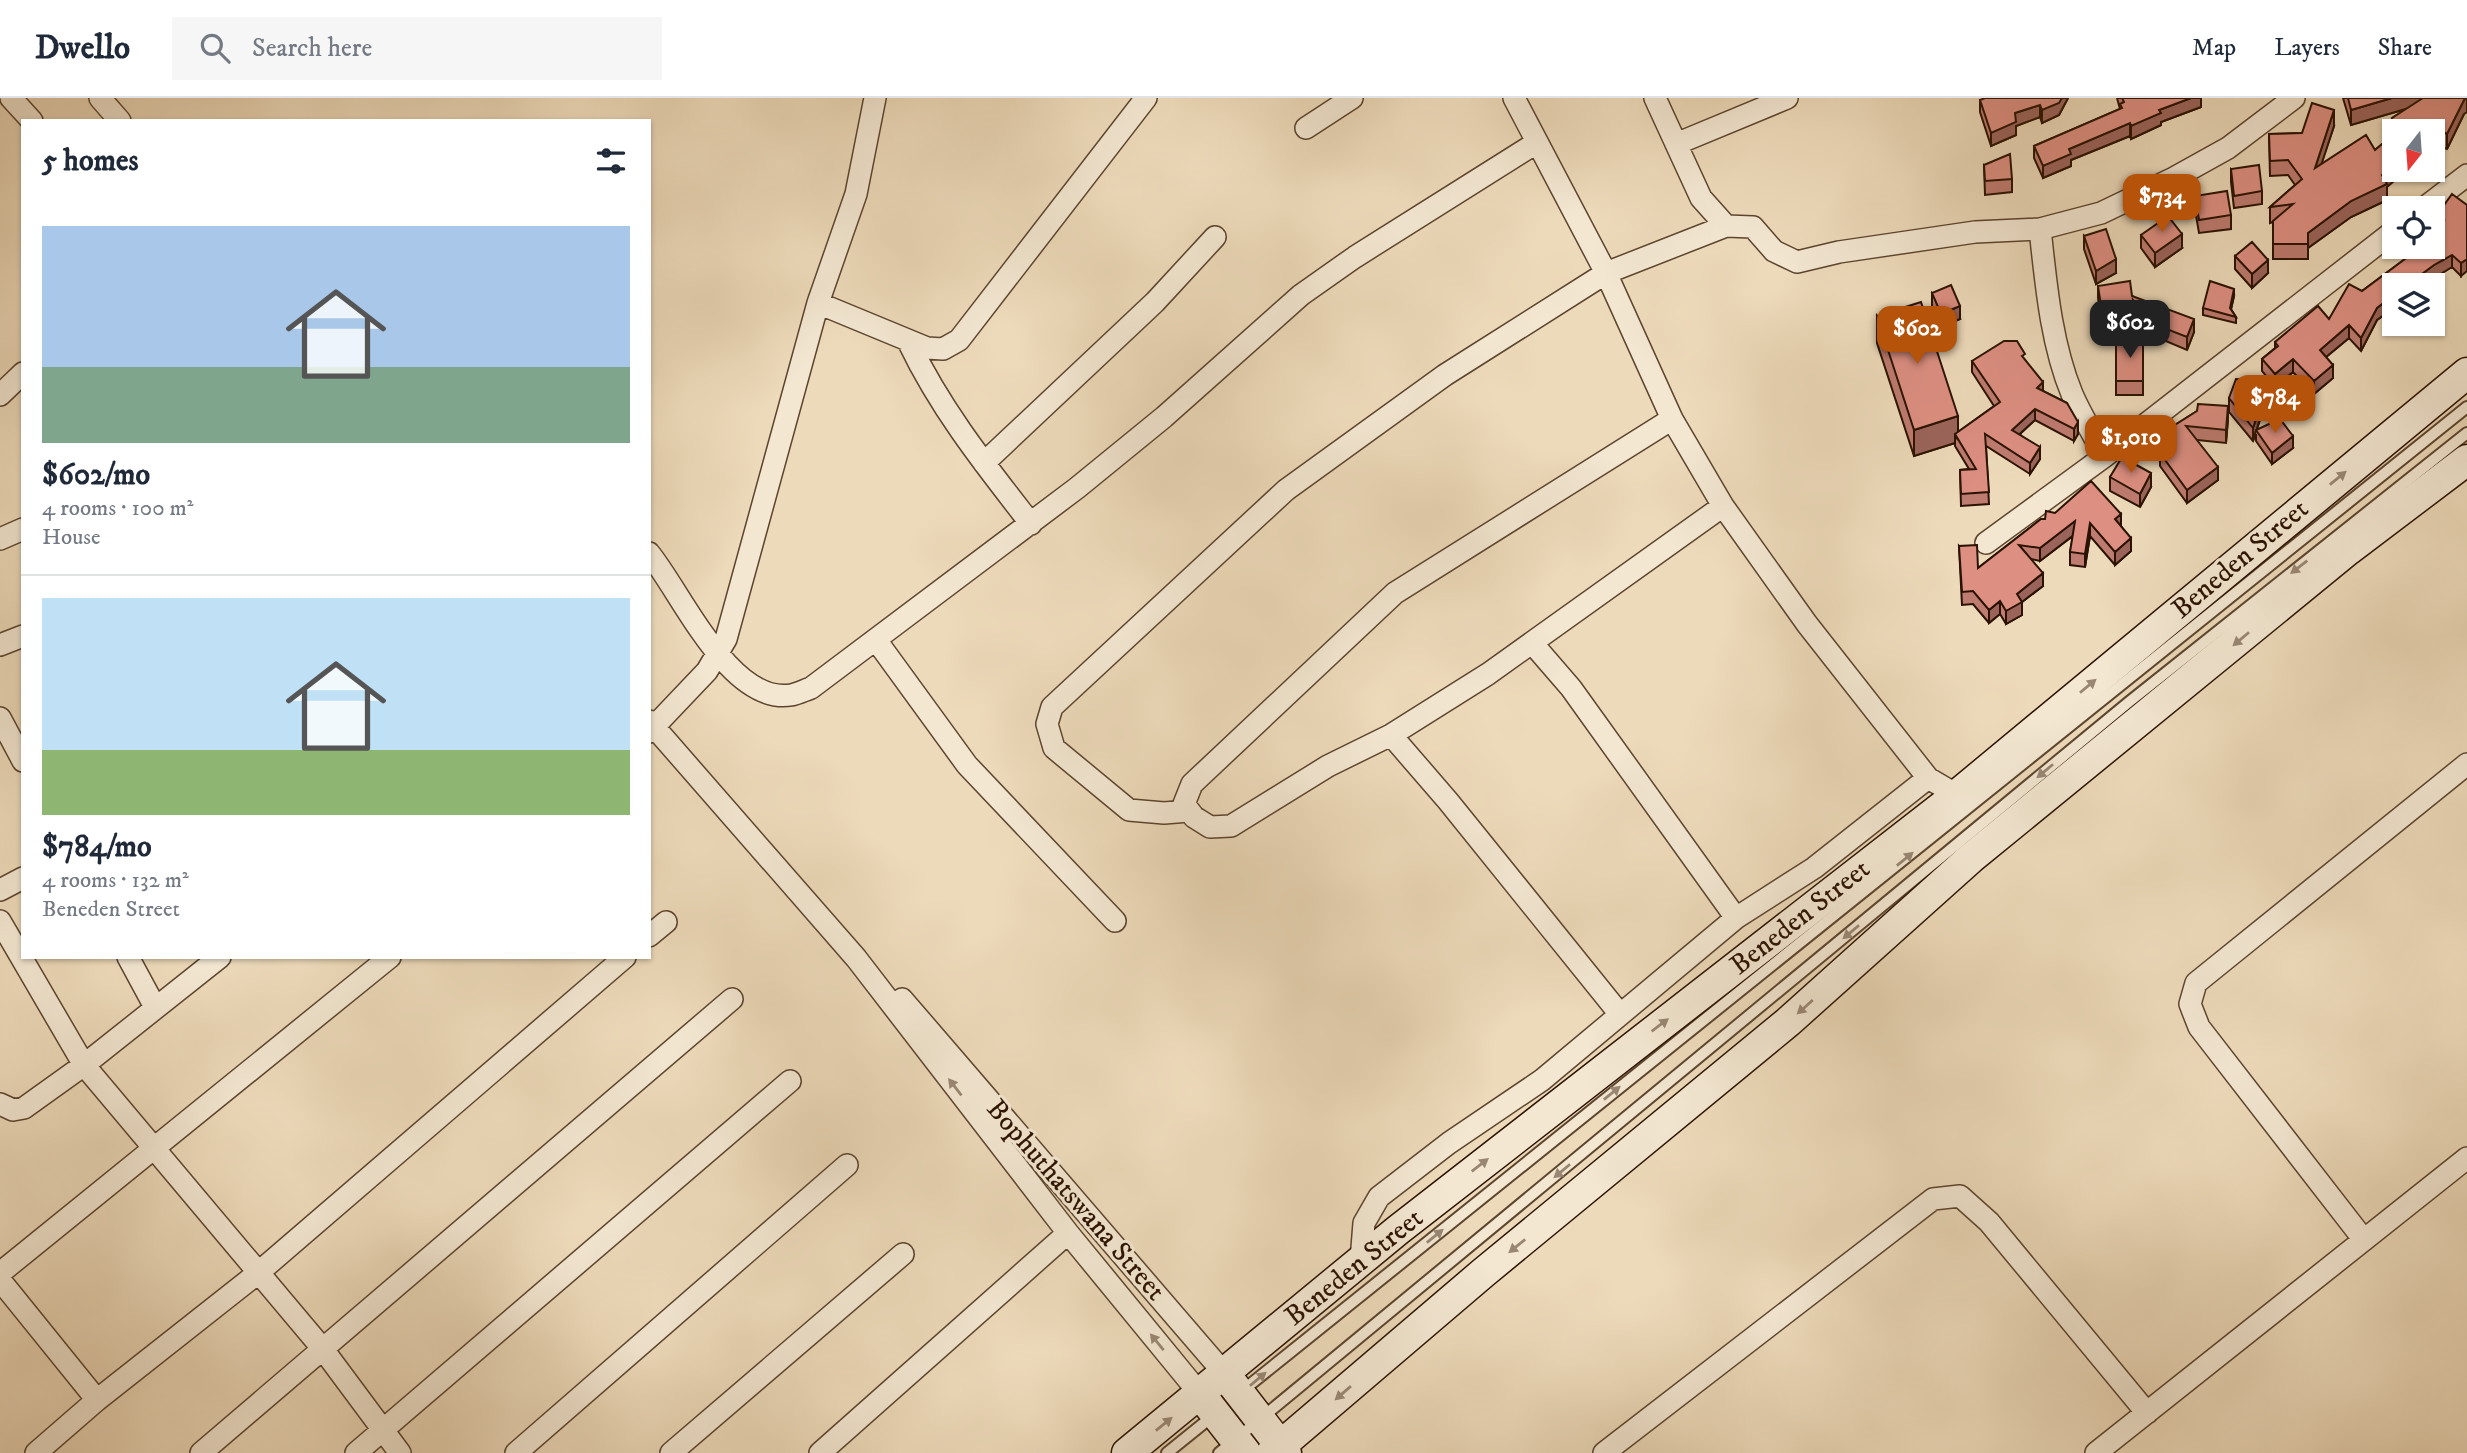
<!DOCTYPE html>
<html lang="en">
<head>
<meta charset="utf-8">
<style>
	body { margin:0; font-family:"IM FELL DW Pica",serif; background:#f6f6f7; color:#1f2937; height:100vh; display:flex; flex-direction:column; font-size:26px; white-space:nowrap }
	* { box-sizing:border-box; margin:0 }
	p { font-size:23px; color:#747a83 }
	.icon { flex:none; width:38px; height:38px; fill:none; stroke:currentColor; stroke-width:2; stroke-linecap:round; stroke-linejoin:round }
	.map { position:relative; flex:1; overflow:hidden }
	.details { position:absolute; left:21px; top:21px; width:630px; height:840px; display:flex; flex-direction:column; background:#fff; border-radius:0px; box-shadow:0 2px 5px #0004 }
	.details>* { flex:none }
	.needle { width:46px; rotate:197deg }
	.tools { position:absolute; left:2382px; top:21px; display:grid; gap:14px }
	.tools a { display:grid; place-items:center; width:63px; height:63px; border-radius:0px; background:#fff; box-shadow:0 2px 5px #0004; font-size:35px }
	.price { position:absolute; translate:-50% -60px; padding:0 16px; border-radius:14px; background:#b45309; color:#fff; font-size:23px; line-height:46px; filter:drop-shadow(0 2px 4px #0008) }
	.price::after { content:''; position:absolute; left:50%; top:42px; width:21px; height:16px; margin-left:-10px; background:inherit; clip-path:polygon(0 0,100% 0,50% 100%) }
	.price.on { background:#222; color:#fff }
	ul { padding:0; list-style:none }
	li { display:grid; align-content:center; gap:14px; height:371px; padding:0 21px }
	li+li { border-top:2px solid #e0e1e3 }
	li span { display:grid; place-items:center; height:217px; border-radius:0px; color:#555 }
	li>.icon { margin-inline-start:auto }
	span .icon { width:126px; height:126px; fill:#fffc; stroke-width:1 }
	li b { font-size:30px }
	h2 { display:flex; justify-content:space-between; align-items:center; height:84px; padding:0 21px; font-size:30px }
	header { display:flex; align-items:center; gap:42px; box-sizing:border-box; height:98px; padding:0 35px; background:#fff; border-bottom:2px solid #e0e1e3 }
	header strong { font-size:33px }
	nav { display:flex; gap:38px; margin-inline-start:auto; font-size:24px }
	.search { width:490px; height:63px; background:#f6f6f7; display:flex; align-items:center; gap:18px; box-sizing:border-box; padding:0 24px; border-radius:0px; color:#747a83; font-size:26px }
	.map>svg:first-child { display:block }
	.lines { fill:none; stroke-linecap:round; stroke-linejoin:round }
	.lane-casing { stroke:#5c442e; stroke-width:14 }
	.street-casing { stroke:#5c442e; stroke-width:24 }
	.secondary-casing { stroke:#2b1200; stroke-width:33 }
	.lane { stroke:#f3e7d2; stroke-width:10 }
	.street { stroke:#f3e7d2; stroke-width:21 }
	.secondary { stroke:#f3e7d2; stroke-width:30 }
	.wall { fill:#be7b70; stroke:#2b1200; stroke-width:2 }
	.shaded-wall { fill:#9b645b; stroke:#2b1200; stroke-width:2 }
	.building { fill:#dd8f82; stroke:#2b1200; stroke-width:2 }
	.oneway { fill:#998774 }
	.labels { text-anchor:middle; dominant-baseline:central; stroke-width:6; stroke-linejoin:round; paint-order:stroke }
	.street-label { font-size:28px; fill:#2b1200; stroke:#f3e7d2 }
</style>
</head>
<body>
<header>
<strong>Dwello</strong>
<div class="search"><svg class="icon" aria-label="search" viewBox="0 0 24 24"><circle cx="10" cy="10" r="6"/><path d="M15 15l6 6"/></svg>Search here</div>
<nav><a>Map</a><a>Layers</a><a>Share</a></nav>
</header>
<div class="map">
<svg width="2467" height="1355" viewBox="0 0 2467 1355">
	<rect width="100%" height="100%" fill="#eddaba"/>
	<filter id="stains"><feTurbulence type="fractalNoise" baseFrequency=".00286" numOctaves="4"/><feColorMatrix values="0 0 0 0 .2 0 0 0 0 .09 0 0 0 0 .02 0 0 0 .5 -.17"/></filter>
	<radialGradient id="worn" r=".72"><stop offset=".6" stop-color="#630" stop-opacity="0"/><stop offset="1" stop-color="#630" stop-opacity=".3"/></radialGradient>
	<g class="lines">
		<defs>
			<path id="lane" d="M1242 1293 2467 309
				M1167 1355 1214 1317
				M1219 1355 2129 604 2467 335"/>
			<path id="street" d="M11 0 32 23
				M100 0 120 23
				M1514 0 1606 175 1672 321 1723 408 1807 526 1928 680 1957 697
				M1655 0 1701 100 1726 128
				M1306 30 1352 0
				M1676 46 1787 0
				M2424 110 2467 77
				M2040 131C2046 186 2051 245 2072 296 2081 317 2094 338 2105 358
				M818 205 927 250 943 251 959 242 1146 0
				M909 245C941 312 986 368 1031 426
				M0 297 23 275
				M1672 321 1395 495 1192 686 1184 706 1194 719 1210 729 1231 728 1328 668 1391 637 1488 576 1723 408
				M984 365 1155 204 1215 139
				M0 441 23 431
				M1986 445 2105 358 2394 133
				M649 455C681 494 730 607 791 597 797 596 805 592 811 590L1077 390 1164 319 1301 197 1355 159 1536 45
				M876 542 967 667 1115 823
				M1533 546 1571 590 1736 820
				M0 547 23 538
				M0 620 23 663
				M649 623 856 860 1068 1135 1200 1296
				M649 634 707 573 726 541 818 205 856 96 875 0
				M1391 637 1448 703 1619 915
				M1189 713 1164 715 1129 712 1054 650 1047 626 1052 609 1286 392 1445 277 1606 175 1726 128 1753 129 1774 153 1797 164 1839 154 1975 134 2040 131 2101 115 2174 80 2228 50 2294 0
				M0 792 23 780
				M0 823 84 967 322 1250 400 1355
				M649 838 666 824
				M128 859 155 909
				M902 901 1224 1275
				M0 1006 13 1012 24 1010 84 967 220 859
				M2364 1142 2199 929 2190 906 2196 885 2467 666
				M1361 1162 1364 1125 1379 1099 1449 1045 1542 982 1736 820 1814 770 1928 680
				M0 1175 390 859
				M0 1182 97 1302
				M36 1355 97 1302 258 1175 625 859
				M201 1355 732 901
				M356 1355 790 983
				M516 1355 847 1067
				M671 1355 903 1156
				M820 1355 1068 1135
				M1604 1355 1933 1101 1960 1098 1989 1124 2147 1315
				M2096 1355 2467 1060"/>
			<path id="secondary" d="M1224 1275 1286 1355
				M1200 1296 1246 1355
				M1127 1355 1398 1132 1957 697 2467 275
				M1272 1355 1483 1175 1788 924 1971 760 2348 452 2467 362"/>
		</defs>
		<use href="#lane" class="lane-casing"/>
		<use href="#street" class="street-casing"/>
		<use href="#secondary" class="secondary-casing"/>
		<use href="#lane" class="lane"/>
		<use href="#street" class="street"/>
		<use href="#secondary" class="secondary"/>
	</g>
	<path class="wall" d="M2068 0 2059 17 2042 25 2040 19 2016 28V37L1991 48 1980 14V2Z
		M2117 0H2201V9L2161 24V27L2131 41 2130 38 2071 62V68L2043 80 2034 60V48L2120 11Z
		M2343 0H2467L2464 16 2447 51 2437 47 2432 33H2394V72L2387 89V102L2351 119 2308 150V161H2273V124L2270 125V109L2295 87 2288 77 2270 78 2269 36 2302 35 2334 28 2321 66 2375 52 2393 37 2392 35V20L2406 11 2351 27Z
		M1984 67 2012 81V94L1985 97Z
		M2231 71 2262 93V106L2234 110 2231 84Z
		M2195 98 2231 117V131L2199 135 2195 112Z
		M2467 107 2461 178 2452 169 2434 180 2424 187H2394V210L2377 222 2361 253 2349 240 2326 259 2333 280 2314 296 2293 274 2275 289 2262 273V261L2275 250V244L2329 221 2362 193 2416 153V149H2432L2437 126V117Z
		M2141 137 2182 150 2155 169 2141 150Z
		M2084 138 2116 175 2096 186 2084 151Z
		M2235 158 2268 175 2252 190 2235 171Z
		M2098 188 2132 198 2194 234 2187 252 2156 239 2134 216V223L2102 227 2098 200Z
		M1932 195 1960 221 1941 229 1932 209Z
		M2234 198 2231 211 2236 219V225L2203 217V210Z
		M1877 218 1958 334 1994 308 1972 274V263L2025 262 2043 293 2067 305 2078 336 2074 343 2035 322 2020 336 2040 361 2030 376 1986 348 1989 406 1961 408 1960 372 1969 371 1955 348V345L1914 358 1877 245Z
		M2116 242H2143V297H2116Z
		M2229 300 2264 310 2257 331 2293 350 2272 366 2256 343V336L2253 343 2229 314Z
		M2197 313 2228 321 2226 345 2197 342 2218 382 2187 405 2160 368V355L2170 349 2167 345V332Z
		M2110 379 2151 389 2140 409 2110 393Z
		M2041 421 2121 428 2131 453 2115 467 2090 438 2085 469 2070 467V454L2073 438 2040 463 2031 461 2043 488 2022 504V517L2006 526 2000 516 1989 525 1973 506 1962 507 1959 448 1978 470Z"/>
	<path class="shaded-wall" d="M2062 0H2068L2059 17 2042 25V12Z
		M2191 0H2201V9L2161 24V27L2131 41V28L2159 12Z
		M2392 0H2443L2351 27V12Z
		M2465 0H2467V14L2464 16 2447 51V36Z
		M2040 7V19L2016 28V37L1991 48V35L2015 15Z
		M2334 12V28L2315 86V70Z
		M2130 25V38L2071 62V68L2043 80V68L2069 51Z
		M2437 31V47L2432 50V35Z
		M2394 67V72H2407L2387 89V102L2351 119 2308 150V135L2351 103Z
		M2182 136V150L2155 169V155Z
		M2452 157V169L2434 180 2424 187H2407L2434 167Z
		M2116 161V175L2096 186V173Z
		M2467 161V173L2461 178V165Z
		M2268 162V175L2252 190V176Z
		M2234 191V198L2230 216V210Z
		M2394 197V210L2377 222 2361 253V240L2377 210Z
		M1960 208V221L1941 229V216Z
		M2194 221V234L2187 252V239Z
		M2349 227V240L2320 264V252Z
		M2293 261V274L2275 289V276Z
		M2333 267V280L2314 296V283Z
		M2043 284V296L2037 290Z
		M2264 297V310L2256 333V332L2253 343V330Z
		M2228 308V321L2226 345V332Z
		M2035 311V322L2012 343V332Z
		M1958 318V342L1955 336V345L1914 358V332Z
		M2078 324V336L2074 343V331Z
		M2293 338V350L2272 366V355Z
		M2040 349V361L2030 376V365Z
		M2218 369V382L2187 405V392Z
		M2151 375V389L2140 409V396Z
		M2121 416V429L2115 421Z
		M2075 423V436L2040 463V450Z
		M2090 425V438L2085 469V456Z
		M2131 440V453L2115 467V454Z
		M2043 475V488L2022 504V517L2006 526V513L2017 496Z
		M2000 503V516L1989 525V512Z"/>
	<path class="building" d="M1985 0H2062L2059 5 2042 12 2040 7 2015 15 2016 24 1991 35 1980 2Z
		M2122 0H2191L2159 12 2161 15 2131 28 2130 25 2069 51 2071 56 2043 68 2034 48 2122 10 2120 6 2124 4Z
		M2348 0H2392L2351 12Z
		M2423 0H2465L2447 36 2437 31 2432 35V33H2397L2399 32 2392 20Z
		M2312 5 2334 12 2315 70 2366 37 2375 52 2394 36V67L2382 77 2387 86 2351 103 2308 135V146H2273V123L2293 106 2270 109 2302 81 2288 62 2270 63 2269 36 2302 35Z
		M2010 56 2012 81 1985 83 1984 67Z
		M2259 67 2262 93 2234 98 2231 71Z
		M2227 93 2231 117 2199 122 2195 98Z
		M2452 96 2467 107V161L2461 165 2452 157 2434 167 2407 187H2394V197L2377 210 2361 240 2349 227 2320 252 2333 267 2314 283 2293 261 2275 276 2262 261 2278 248 2275 244 2318 208 2329 221 2349 186 2362 193 2421 149H2432V129L2444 122 2437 117Z
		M2168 118 2182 136 2155 155 2141 137Z
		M2106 131 2116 161 2096 173 2084 138Z
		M2252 144 2268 162 2252 176 2235 158Z
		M2130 183 2132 198 2194 221 2187 239 2156 227 2133 202 2134 210 2102 214 2098 188Z
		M2210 183 2234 191 2230 210 2236 219 2203 210Z
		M1951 187 1960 208 1941 216 1932 195Z
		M1921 204 1958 318 1914 332 1877 218Z
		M2116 242H2143V283H2116Z
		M2004 243H2017L2025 256 2022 258 2043 284 2037 290 2067 305 2078 324 2074 331 2035 311 2012 332 2040 349 2030 365 1985 336 1989 394 1961 396 1960 372 1976 371 1955 336 2000 304 1972 263Z
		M2236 281 2260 283 2264 297 2253 330 2229 300Z
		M2198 306 2228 308 2226 332 2186 328 2218 369 2187 392 2160 355 2175 345 2167 332 2197 313Z
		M2280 321 2293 338 2272 355 2256 332Z
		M2122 359 2151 375 2140 396 2110 379Z
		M2091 383 2121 416 2115 421 2131 440 2115 454 2090 425 2085 456 2070 454 2075 423 2040 450 2019 447 2043 475 2017 496 2022 504 2006 513 2000 503 1989 512 1973 493 1962 494 1959 448 1977 447 1978 470 2041 421H2045L2046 413 2055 415Z"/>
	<defs><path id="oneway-solid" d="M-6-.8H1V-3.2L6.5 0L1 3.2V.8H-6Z" transform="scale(1.75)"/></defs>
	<g class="oneway">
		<use href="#oneway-solid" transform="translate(2338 380) rotate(-39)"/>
		<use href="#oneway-solid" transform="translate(2299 469) rotate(142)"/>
		<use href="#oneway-solid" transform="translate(2241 541) rotate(140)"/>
		<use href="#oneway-solid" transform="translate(2088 588) rotate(-40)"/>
		<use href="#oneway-solid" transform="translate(2045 673) rotate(140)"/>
		<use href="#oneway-solid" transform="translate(1905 761) rotate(-39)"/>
		<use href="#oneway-solid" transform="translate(1851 834) rotate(140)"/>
		<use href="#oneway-solid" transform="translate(1805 909) rotate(138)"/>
		<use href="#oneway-solid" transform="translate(1660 927) rotate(-37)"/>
		<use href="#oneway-solid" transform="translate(955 989) rotate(-128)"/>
		<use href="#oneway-solid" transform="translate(1612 995) rotate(-39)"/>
		<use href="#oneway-solid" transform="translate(1480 1067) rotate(-38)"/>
		<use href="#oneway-solid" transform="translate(1562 1073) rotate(140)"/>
		<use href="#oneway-solid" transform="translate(1435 1138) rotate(-39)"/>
		<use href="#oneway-solid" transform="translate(1517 1148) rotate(141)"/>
		<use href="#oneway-solid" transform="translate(1157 1244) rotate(-129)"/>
		<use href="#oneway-solid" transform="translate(1258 1281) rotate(-40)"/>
		<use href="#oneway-solid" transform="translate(1343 1295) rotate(139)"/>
		<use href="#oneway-solid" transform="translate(1164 1326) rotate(-39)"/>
	</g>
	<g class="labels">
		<g class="street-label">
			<text transform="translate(2240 461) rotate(-40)">Beneden Street</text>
			<text transform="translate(1800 819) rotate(-38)">Beneden Street</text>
			<text transform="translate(1076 1102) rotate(49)">Bophuthatswana Street</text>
			<text transform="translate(1354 1169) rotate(-39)">Beneden Street</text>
		</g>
	</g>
	<rect width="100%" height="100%" filter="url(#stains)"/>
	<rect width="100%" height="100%" fill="url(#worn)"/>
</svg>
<div class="tools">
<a><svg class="needle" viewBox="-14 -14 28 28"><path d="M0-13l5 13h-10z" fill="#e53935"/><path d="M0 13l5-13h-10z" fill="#747a83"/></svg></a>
<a><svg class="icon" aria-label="locate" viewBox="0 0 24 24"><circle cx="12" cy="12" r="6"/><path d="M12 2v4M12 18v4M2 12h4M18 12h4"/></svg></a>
<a><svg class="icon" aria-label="layers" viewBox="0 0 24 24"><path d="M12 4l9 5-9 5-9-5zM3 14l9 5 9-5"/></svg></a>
</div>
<b class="price" style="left:2162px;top:136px">$734</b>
<b class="price on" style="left:2130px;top:262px">$602</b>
<b class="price" style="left:1917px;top:268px">$602</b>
<b class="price" style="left:2275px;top:337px">$784</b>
<b class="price" style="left:2131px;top:377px">$1,010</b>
<section class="details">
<h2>5 homes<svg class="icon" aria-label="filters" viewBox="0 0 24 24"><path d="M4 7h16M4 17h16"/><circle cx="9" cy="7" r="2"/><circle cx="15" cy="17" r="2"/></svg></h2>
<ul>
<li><span style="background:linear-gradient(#a9c7e8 65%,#7fa58c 0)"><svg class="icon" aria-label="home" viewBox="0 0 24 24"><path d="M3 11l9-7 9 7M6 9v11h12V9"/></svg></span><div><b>$602/mo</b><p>4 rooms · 100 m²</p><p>House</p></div></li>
<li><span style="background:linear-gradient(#bfe0f5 70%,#8fb573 0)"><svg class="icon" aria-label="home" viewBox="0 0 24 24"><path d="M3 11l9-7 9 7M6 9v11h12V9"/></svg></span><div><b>$784/mo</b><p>4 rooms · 132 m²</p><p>Beneden Street</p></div></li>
</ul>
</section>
</div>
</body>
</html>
